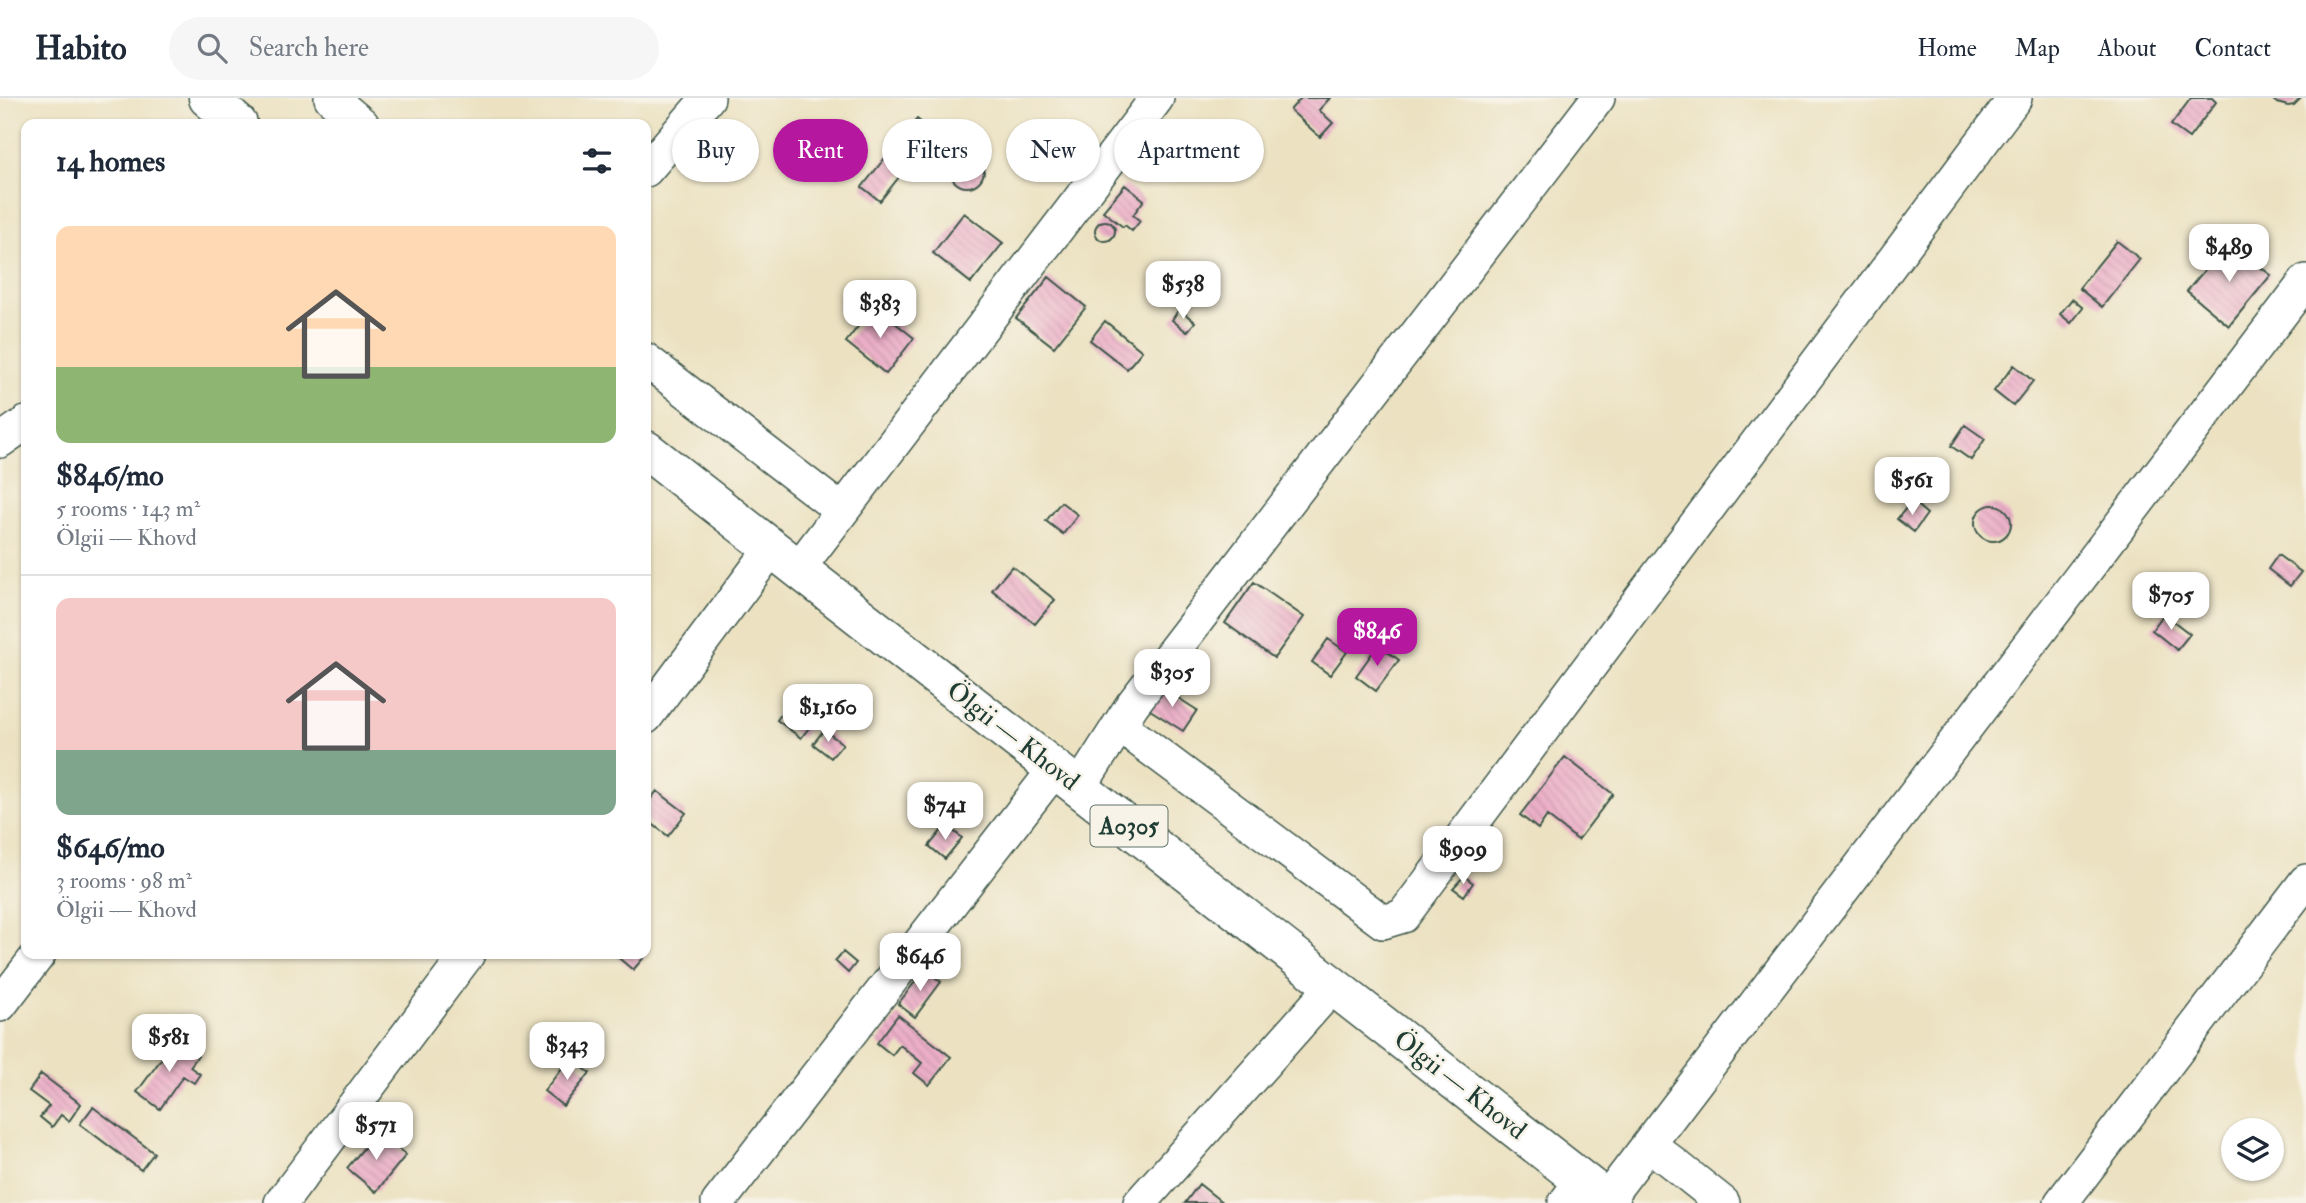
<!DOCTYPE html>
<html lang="en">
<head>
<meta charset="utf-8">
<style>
	body { margin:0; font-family:"IM FELL Double Pica",serif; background:#f6f6f7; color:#1f2937; height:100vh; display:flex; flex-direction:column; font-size:26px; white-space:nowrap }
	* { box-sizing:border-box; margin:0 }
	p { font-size:23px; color:#747a83 }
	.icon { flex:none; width:38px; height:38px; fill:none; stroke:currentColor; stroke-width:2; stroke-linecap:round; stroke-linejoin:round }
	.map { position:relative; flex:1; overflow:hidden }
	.details { position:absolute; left:21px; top:21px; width:630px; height:840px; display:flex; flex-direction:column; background:#fff; border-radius:14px; box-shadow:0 2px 5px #0004 }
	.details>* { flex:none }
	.banner { position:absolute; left:672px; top:21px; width:665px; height:63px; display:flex; gap:14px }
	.tools { position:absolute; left:2221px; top:1020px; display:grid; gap:14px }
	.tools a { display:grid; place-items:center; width:63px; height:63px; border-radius:50%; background:#fff; box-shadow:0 2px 5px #0004; font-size:35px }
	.price { position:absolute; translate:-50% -60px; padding:0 16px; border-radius:14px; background:#fff; color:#222; font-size:23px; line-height:46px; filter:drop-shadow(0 2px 4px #0008) }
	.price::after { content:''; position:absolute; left:50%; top:42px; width:21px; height:16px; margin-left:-10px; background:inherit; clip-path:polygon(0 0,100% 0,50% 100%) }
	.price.on { background:#b5179e; color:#fff }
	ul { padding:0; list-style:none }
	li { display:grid; align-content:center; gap:14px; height:371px; padding:0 35px }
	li+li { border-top:2px solid #e0e1e3 }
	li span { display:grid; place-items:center; height:217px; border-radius:14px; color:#555 }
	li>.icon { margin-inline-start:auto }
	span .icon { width:126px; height:126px; fill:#fffc; stroke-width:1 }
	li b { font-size:30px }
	h2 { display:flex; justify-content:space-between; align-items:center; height:84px; padding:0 35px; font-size:30px }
	.tag { padding:0 24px; border-radius:32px; background:#fff; box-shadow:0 2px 5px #0004; font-size:24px; line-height:63px }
	.tag.on { background:#b5179e; color:#fff }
	header { display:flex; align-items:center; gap:42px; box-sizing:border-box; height:98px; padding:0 35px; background:#fff; border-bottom:2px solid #e0e1e3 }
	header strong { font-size:33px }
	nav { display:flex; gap:38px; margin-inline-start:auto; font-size:24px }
	.search { width:490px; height:63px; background:#f6f6f7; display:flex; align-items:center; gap:18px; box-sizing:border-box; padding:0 24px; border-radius:38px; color:#747a83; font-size:26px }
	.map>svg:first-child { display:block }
	.building { fill:url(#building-back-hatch) }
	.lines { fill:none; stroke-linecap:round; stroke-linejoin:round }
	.street-casing { stroke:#3e5649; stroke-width:36 }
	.highway-casing { stroke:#3e5649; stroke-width:41 }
	.street { stroke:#fff; stroke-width:33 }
	.highway { stroke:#fff; stroke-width:38 }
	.labels { text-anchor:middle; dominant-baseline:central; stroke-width:5; stroke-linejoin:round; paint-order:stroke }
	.shield { fill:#f7f3e8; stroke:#60746a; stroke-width:2 }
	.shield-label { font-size:24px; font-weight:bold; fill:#1f3d34 }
	.street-label { font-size:26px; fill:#1f3d34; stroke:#f7f3e8 }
</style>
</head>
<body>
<header>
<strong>Habito</strong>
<div class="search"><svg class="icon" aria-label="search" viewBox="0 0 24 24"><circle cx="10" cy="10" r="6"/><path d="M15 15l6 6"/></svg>Search here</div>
<nav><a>Home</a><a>Map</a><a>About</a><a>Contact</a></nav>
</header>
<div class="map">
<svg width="2306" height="1105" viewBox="0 0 2306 1105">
	<defs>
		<pattern id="building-back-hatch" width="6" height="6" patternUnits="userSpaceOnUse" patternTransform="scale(1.75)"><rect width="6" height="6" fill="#ecafc7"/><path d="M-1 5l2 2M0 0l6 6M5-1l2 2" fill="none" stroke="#ca97ac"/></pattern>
	</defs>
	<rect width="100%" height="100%" fill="#f7f3e8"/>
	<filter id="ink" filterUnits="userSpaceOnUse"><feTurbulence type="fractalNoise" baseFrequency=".0143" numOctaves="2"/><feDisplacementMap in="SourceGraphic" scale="14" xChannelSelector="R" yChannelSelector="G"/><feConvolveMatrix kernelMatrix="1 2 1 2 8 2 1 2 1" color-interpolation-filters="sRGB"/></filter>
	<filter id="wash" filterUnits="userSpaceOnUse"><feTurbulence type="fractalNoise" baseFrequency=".00686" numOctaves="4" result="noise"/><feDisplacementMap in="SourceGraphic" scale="28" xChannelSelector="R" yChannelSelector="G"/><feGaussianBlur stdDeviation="1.57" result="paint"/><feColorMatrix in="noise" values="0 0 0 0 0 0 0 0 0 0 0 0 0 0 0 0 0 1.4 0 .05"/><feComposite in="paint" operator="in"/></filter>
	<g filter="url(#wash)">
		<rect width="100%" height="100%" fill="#ece2c2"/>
		<g id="blocks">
			<path class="building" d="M1301 0H1330L1319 12 1333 25 1320 39 1290 12Z
				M2191 0H2212L2216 4 2189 40 2171 27Z
				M2271 0H2301L2294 7 2288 8 2277 5Z
				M917 21 942 41 925 63 900 43Z
				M889 55 907 69 880 103 862 89Z
				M950 72a17 17 0 1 1 34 0a17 17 0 1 1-34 0Z
				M1125 87 1144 102 1133 117 1140 123 1132 133 1125 127 1123 129 1103 113Z
				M964 115 1003 145 971 185 933 155Z
				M1095 133a10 10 0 1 1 20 0a10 10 0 1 1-20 0Z
				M2117 143 2140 161 2102 209 2079 190Z
				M2227 145 2271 177 2229 228 2187 193Z
				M1049 179 1086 209 1054 249 1016 220Z
				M2072 201 2083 210 2071 225 2060 216Z
				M874 208 914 240 886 276 846 244Z
				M1179 211 1195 224 1187 234 1172 222Z
				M1105 223 1142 253 1127 271 1090 242Z
				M2014 267 2033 283 2013 308 1994 293Z
				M1965 327 1985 341 1971 362 1951 348Z
				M1912 403 1927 416 1914 434 1897 421Z
				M1061 404 1078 417 1063 436 1046 423Z
				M1975 425a18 18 0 1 1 36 0a18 18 0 1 1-36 0Z
				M2278 457 2301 474 2290 488 2268 471Z
				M1012 468 1055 502 1035 526 992 492Z
				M1254 484 1304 519 1274 560 1225 525Z
				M2164 516 2190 536 2177 552 2152 532Z
				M1328 541 1347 554 1330 577 1312 564Z
				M1378 547 1399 562 1376 593 1356 578Z
				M1161 589 1197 612 1183 633 1147 610Z
				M791 603 815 622 801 640 777 622Z
				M824 632 843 646 831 660 813 646Z
				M1565 659 1613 696 1578 742 1547 718 1538 731 1520 717Z
				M657 693 686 715 668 738 646 721V707Z
				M946 727 962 740 945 761 929 748Z
				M1464 778 1473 785 1464 798 1453 790Z
				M843 854 856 865 848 875 835 863Z
				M614 856H647L633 872Z
				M925 871 941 884 915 919 898 906Z
				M898 917 951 959 929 987 914 975 922 965 900 947 892 957 877 945Z
				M176 941 198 957 190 969 200 976 194 985 183 978 160 1011 137 994Z
				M570 960 590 975 563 1008 544 993Z
				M41 976 81 1006 69 1023 61 1017 52 1029 40 1019 49 1008 29 993Z
				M93 1009 154 1055 141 1072 80 1026Z
				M377 1034 406 1057 376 1094 347 1070Z
				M1199 1086 1223 1105H1185Z"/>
		</g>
	</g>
	<g filter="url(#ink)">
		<use href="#blocks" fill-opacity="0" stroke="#3e5649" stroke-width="2"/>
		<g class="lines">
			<defs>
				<path id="street" d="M331 0 362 26
					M646 72 708 0
					M646 262 842 413
					M0 343 26 325
					M798 471 1157 0
					M646 619 772 450
					M1119 627 1383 824 1403 818 2015 0
					M1079 690 1132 607 1598 0
					M0 907 39 856
					M1649 1046 1723 1105
					M1607 1101 2306 183
					M281 1105 468 856
					M718 1105 1055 671
					M1140 1105 1333 888
					M1565 1105 1582 1082
					M2061 1105 2306 783"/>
				<path id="highway" d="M208 0 238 26
					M646 352 1611 1105"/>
			</defs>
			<use href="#street" class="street-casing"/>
			<use href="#highway" class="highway-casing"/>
			<use href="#street" class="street"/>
			<use href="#highway" class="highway"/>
		</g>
	</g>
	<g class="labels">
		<rect class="shield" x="1090.5" y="707.5" width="77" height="41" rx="5"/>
		<g class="shield-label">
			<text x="1129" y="728">A0305</text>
		</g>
		<g class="street-label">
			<text transform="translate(1013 638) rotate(38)">Ölgii — Khovd</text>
			<text transform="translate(1460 987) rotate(38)">Ölgii — Khovd</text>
		</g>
	</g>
</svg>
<div class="tools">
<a><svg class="icon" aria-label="layers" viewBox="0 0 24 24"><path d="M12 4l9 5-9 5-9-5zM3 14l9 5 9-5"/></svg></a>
</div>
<b class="price" style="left:2229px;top:186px">$489</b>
<b class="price" style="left:1183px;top:223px">$538</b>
<b class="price" style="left:880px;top:242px">$383</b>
<b class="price" style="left:1912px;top:419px">$561</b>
<b class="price" style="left:2171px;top:534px">$705</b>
<b class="price on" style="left:1377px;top:570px">$846</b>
<b class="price" style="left:1172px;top:611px">$305</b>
<b class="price" style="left:828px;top:646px">$1,160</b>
<b class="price" style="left:945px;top:744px">$741</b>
<b class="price" style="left:1463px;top:788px">$909</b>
<b class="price" style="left:920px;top:895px">$646</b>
<b class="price" style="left:169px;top:976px">$581</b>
<b class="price" style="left:567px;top:984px">$343</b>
<b class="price" style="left:376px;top:1064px">$571</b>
<div class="banner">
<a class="tag">Buy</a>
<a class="tag on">Rent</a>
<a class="tag">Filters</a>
<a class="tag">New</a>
<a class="tag">Apartment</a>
</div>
<section class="details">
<h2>14 homes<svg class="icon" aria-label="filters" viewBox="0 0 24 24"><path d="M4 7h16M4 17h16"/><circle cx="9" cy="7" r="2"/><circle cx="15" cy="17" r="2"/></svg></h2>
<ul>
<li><span style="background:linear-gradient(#ffd9b3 65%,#8fb573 0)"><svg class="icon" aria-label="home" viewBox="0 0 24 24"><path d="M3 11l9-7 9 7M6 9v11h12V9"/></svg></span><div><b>$846/mo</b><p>5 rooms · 143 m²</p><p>Ölgii — Khovd</p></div></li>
<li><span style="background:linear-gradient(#f6c9c9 70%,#7fa58c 0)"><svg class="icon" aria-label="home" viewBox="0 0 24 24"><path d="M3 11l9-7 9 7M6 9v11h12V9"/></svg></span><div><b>$646/mo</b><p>3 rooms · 98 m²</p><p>Ölgii — Khovd</p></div></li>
</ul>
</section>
</div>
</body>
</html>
